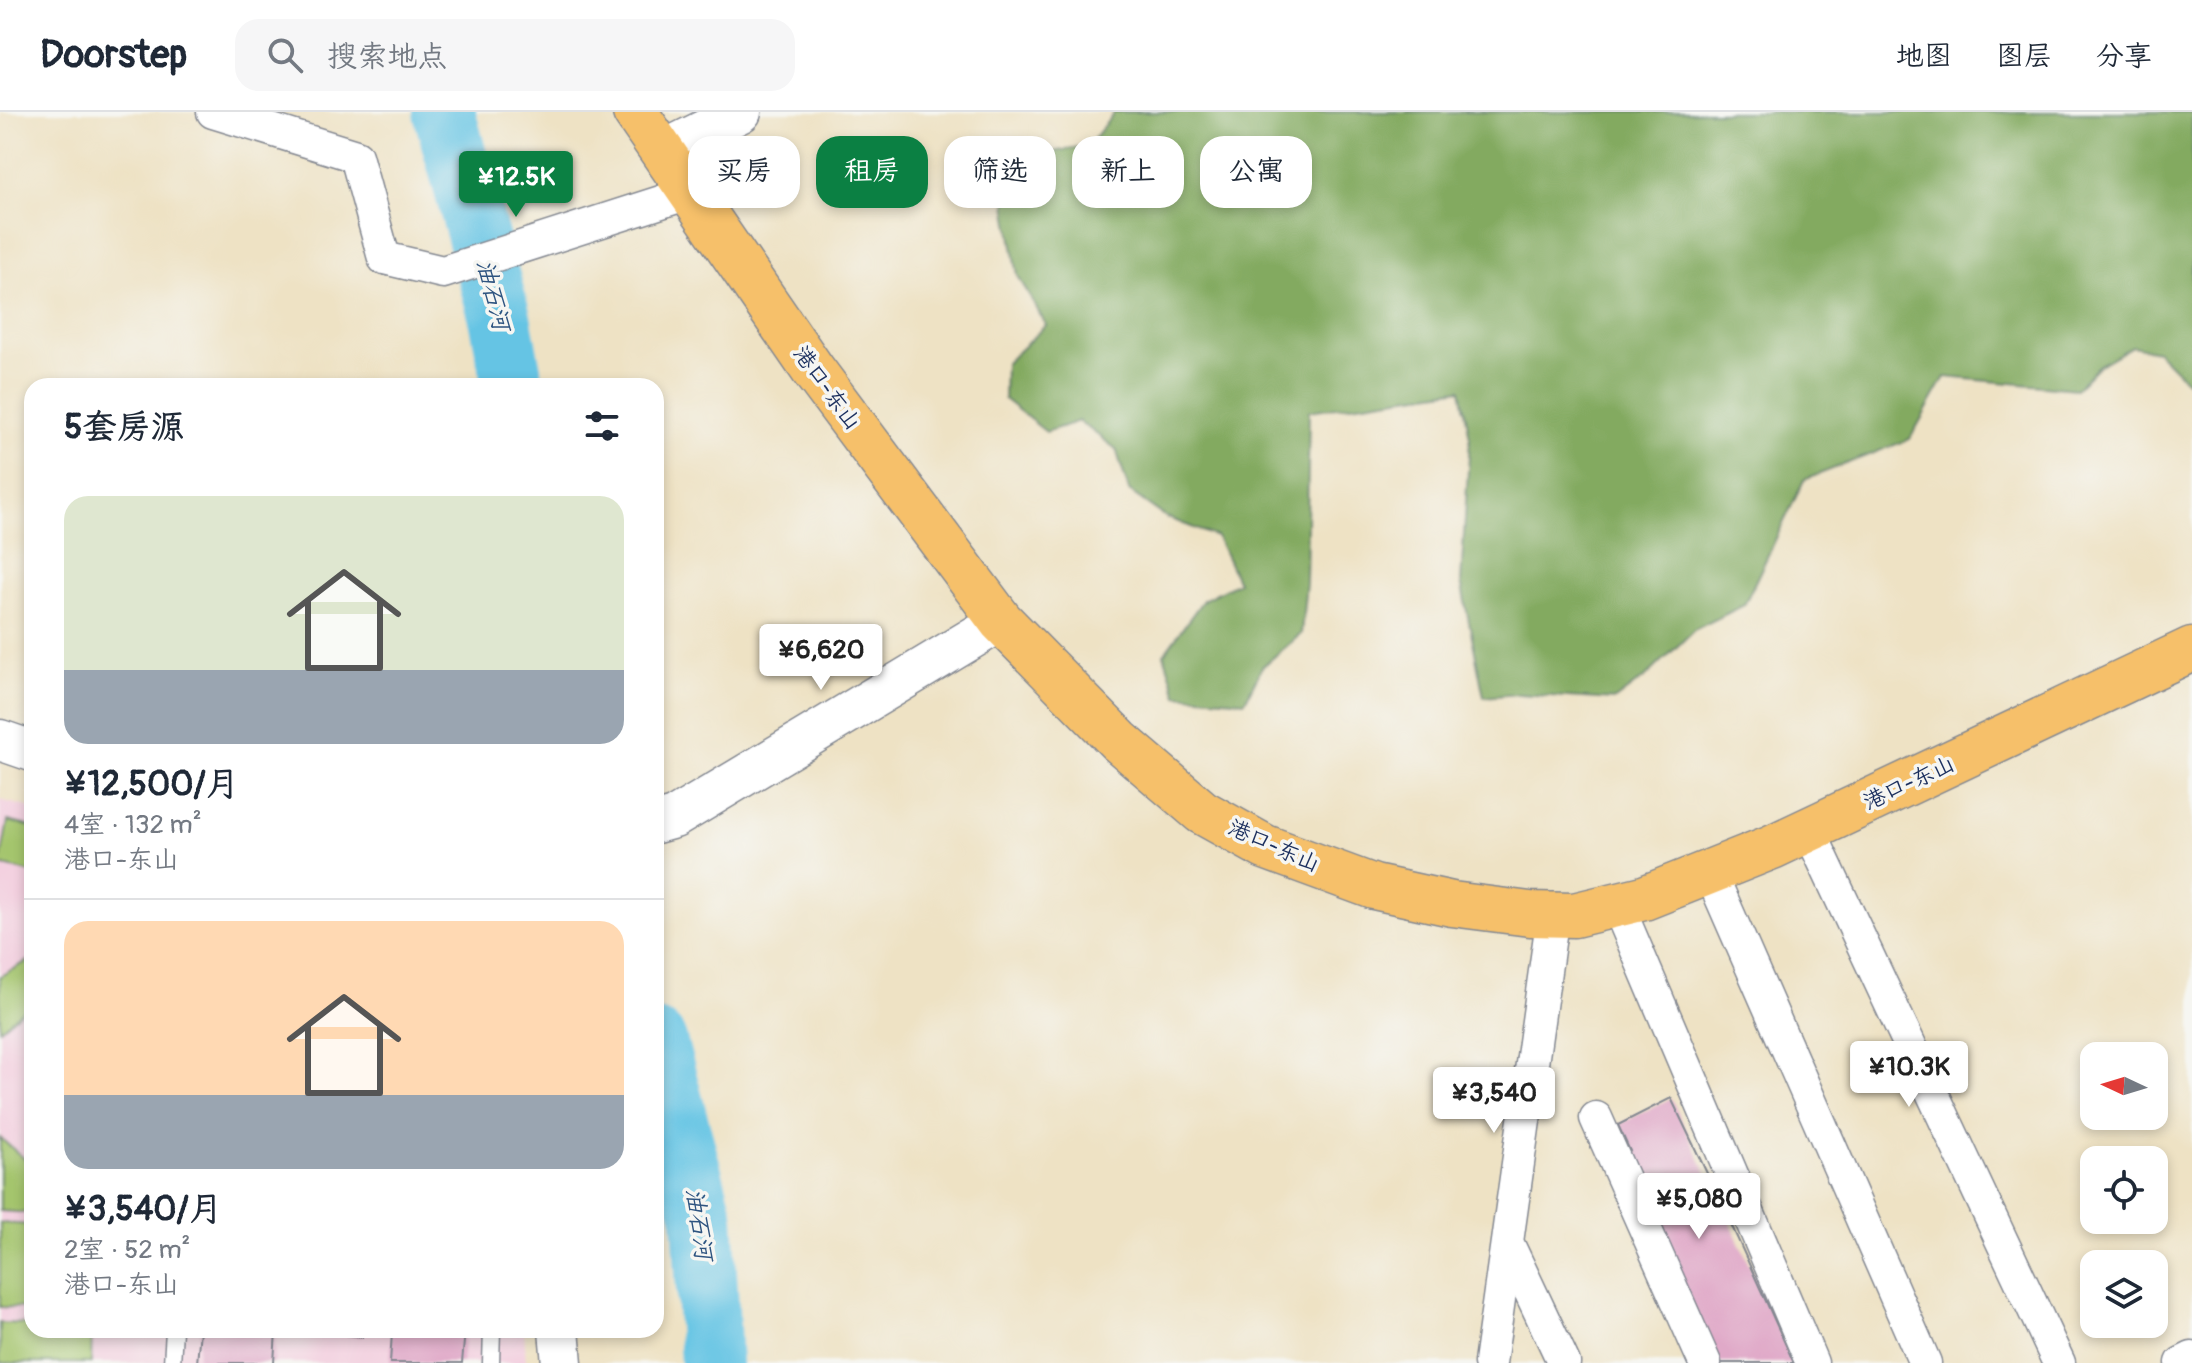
<!DOCTYPE html>
<html lang="zh">
<head>
<meta charset="utf-8">
<style>
	body { margin:0; font-family:Pangolin,"LXGW WenKai TC",sans-serif; background:#f6f6f7; color:#1f2937; height:100vh; display:flex; flex-direction:column; font-size:30px; white-space:nowrap }
	* { box-sizing:border-box; margin:0 }
	p { font-size:26px; color:#747a83 }
	.icon { flex:none; width:44px; height:44px; fill:none; stroke:currentColor; stroke-width:2; stroke-linecap:round; stroke-linejoin:round }
	.map { position:relative; flex:1; overflow:hidden }
	.drawer { position:absolute; left:24px; top:266px; width:640px; height:960px; display:flex; flex-direction:column; background:#fff; border-radius:24px; box-shadow:0 4px 12px #0003 }
	.drawer>* { flex:none }
	.top-card { position:absolute; left:688px; top:24px; width:760px; height:72px; display:flex; gap:16px }
	.needle { width:52px; rotate:274deg }
	.buttons { position:absolute; left:2080px; top:930px; display:grid; gap:16px }
	.buttons a { display:grid; place-items:center; width:88px; height:88px; border-radius:16px; background:#fff; box-shadow:0 4px 12px #0003; font-size:40px }
	.price { position:absolute; translate:-50% -68px; padding:0 18px; border-radius:8px; background:#fff; color:#222; font-size:26px; line-height:52px; filter:drop-shadow(0 2px 4px #0008) }
	.price::after { content:''; position:absolute; left:50%; top:48px; width:24px; height:18px; margin-left:-12px; background:inherit; clip-path:polygon(0 0,100% 0,50% 100%) }
	.price.on { background:#0b8043; color:#fff }
	ul { padding:0; list-style:none }
	li { display:grid; align-content:center; gap:16px; height:424px; padding:0 40px }
	li+li { border-top:2px solid #e0e1e3 }
	li span { display:grid; place-items:center; height:248px; border-radius:24px; color:#555 }
	li>.icon { margin-inline-start:auto }
	span .icon { width:144px; height:144px; fill:#fffc; stroke-width:1 }
	li b { font-size:34px }
	h2 { display:flex; justify-content:space-between; align-items:center; height:96px; padding:0 40px; font-size:34px }
	.tag { padding:0 28px; border-radius:24px; background:#fff; box-shadow:0 4px 12px #0003; font-size:28px; line-height:72px }
	.tag.on { background:#0b8043; color:#fff }
	header { display:flex; align-items:center; gap:48px; box-sizing:border-box; height:112px; padding:0 40px; background:#fff; border-bottom:2px solid #e0e1e3 }
	header strong { font-size:38px }
	nav { display:flex; gap:44px; margin-inline-start:auto; font-size:28px }
	.search { width:560px; height:72px; background:#f6f6f7; display:flex; align-items:center; gap:20px; box-sizing:border-box; padding:0 28px; border-radius:24px; color:#747a83; font-size:30px }
	.map>svg:first-child { display:block }
	.built { fill:#f3cfdf }
	.green { fill:#a4c56d; stroke:#607a66; stroke-width:2 }
	.forest { fill:#83aa60; stroke:#4f6c5f; stroke-width:2 }
	.lines { fill:none; stroke-linecap:round; stroke-linejoin:round }
	.river { stroke:#65c4e4; stroke-width:62 }
	.building { fill:#e0a9c8 }
	.service-casing { stroke:#848891; stroke-width:19 }
	.minor-casing { stroke:#848891; stroke-width:35 }
	.tertiary-casing { stroke:#848891; stroke-width:43 }
	.primary-casing { stroke:#848891; stroke-width:47 }
	.service { stroke:#fff; stroke-width:16 }
	.minor { stroke:#fff; stroke-width:32 }
	.tertiary { stroke:#fff; stroke-width:40 }
	.primary { stroke:#f6c06b; stroke-width:44 }
	.labels { text-anchor:middle; dominant-baseline:central; stroke-width:7; stroke-linejoin:round; paint-order:stroke }
	.street-label { font-size:22px; fill:#1b2f5e; stroke:#f6f6f2 }
	.water-label { font-size:24px; font-style:italic; fill:#2e5480; stroke:#f6f6f2 }
</style>
</head>
<body>
<header>
<strong>Doorstep</strong>
<div class="search"><svg class="icon" aria-label="search" viewBox="0 0 24 24"><circle cx="10" cy="10" r="6"/><path d="M15 15l6 6"/></svg>搜索地点</div>
<nav><a>地图</a><a>图层</a><a>分享</a></nav>
</header>
<div class="map">
<svg width="2192" height="1251" viewBox="0 0 2192 1251">
	<rect width="100%" height="100%" fill="#f6f6f2"/>
	<filter id="ink" filterUnits="userSpaceOnUse"><feTurbulence type="fractalNoise" baseFrequency=".0125" numOctaves="2"/><feDisplacementMap in="SourceGraphic" scale="16" xChannelSelector="R" yChannelSelector="G"/><feConvolveMatrix kernelMatrix="1 2 1 2 8 2 1 2 1" color-interpolation-filters="sRGB"/></filter>
	<filter id="wash" filterUnits="userSpaceOnUse"><feTurbulence type="fractalNoise" baseFrequency=".006" numOctaves="4" result="noise"/><feDisplacementMap in="SourceGraphic" scale="32" xChannelSelector="R" yChannelSelector="G"/><feGaussianBlur stdDeviation="1.8" result="paint"/><feColorMatrix in="noise" values="0 0 0 0 0 0 0 0 0 0 0 0 0 0 0 0 0 1.4 0 .05"/><feComposite in="paint" operator="in"/></filter>
	<g filter="url(#wash)">
		<rect width="100%" height="100%" fill="#eee2c4"/>
		<path class="built" d="M0 688 32 696V1218H524L526 1251H0Z"/>
		<path class="green" d="M8 709 32 715V761L0 753Z
			M32 847V890L0 917V864Z
			M0 1026 32 1053V1101L0 1099Z
			M0 1111 32 1113V1196L0 1195Z
			M0 1211 32 1212V1218H92L91 1251H0Z"/>
		<path class="forest" d="M1115 0H2192V269L2188 270 2157 239 2132 234 2098 254 2076 277 1945 265 1910 327 1804 368 1744 493 1694 518 1647 564 1615 588 1518 582 1484 585 1461 470 1470 326 1461 277 1309 299 1306 471 1301 522 1262 555 1245 589 1177 583 1164 542 1203 488 1238 470 1217 425 1166 405 1129 379 1116 337 1079 309 1046 320 1004 287 1005 252 1046 213 1018 164 1006 92 1022 46 1089 33Z"/>
		<g class="lines">
			<path class="river" d="M444 0 500 206 513 274
				M656 929 703 1106 711 1251"/>
		</g>
		<g id="blocks">
			<path class="building" d="M1671 986 1725 1099 1794 1251H1711L1620 1044 1630 1039 1618 1013Z
				M200 1218H276L274 1251H197Z
				M302 1218H362V1225Z
				M383 1218H465L462 1251H390L392 1221Z"/>
		</g>
	</g>
	<g filter="url(#ink)">
		<use href="#blocks" fill-opacity="0" stroke="#848891" stroke-width="2"/>
		<g class="lines">
			<defs>
				<path id="service" d="M172 1251 174 1218
					M491 1251 492 1218"/>
				<path id="minor" d="M213 0 356 44 384 146 443 160 689 81
					M1809 718 2059 1251
					M1710 760 1925 1251
					M1617 792 1812 1251
					M1596 1006 1705 1251
					M1507 1130 1564 1251
					M1490 1251 1553 802
					M2182 1251 2192 1246"/>
				<path id="tertiary" d="M661 40 741 0
					M0 628 32 639
					M656 711 674 706 1001 509
					M559 1218 562 1251"/>
				<path id="primary" d="M635 0 813 258 1001 509 1119 629 1202 700 1265 735 1374 775 1452 792 1530 802 1574 803 1644 786 1772 735 2192 537"/>
			</defs>
			<use href="#service" class="service-casing"/>
			<use href="#minor" class="minor-casing"/>
			<use href="#tertiary" class="tertiary-casing"/>
			<use href="#primary" class="primary-casing"/>
			<use href="#service" class="service"/>
			<use href="#minor" class="minor"/>
			<use href="#tertiary" class="tertiary"/>
			<use href="#primary" class="primary"/>
		</g>
	</g>
	<g class="labels">
		<g class="street-label">
			<text transform="translate(827 276) rotate(54)">港口-东山</text>
			<text transform="translate(1909 671) rotate(-25)">港口-东山</text>
			<text transform="translate(1274 734) rotate(24)">港口-东山</text>
		</g>
		<g class="water-label">
			<text transform="translate(493 183) rotate(76)">油石河</text>
			<text transform="translate(699 1112) rotate(82)">油石河</text>
		</g>
	</g>
</svg>
<div class="buttons">
<a><svg class="needle" viewBox="-14 -14 28 28"><path d="M0-13l5 13h-10z" fill="#e53935"/><path d="M0 13l5-13h-10z" fill="#747a83"/></svg></a>
<a><svg class="icon" aria-label="locate" viewBox="0 0 24 24"><circle cx="12" cy="12" r="6"/><path d="M12 2v4M12 18v4M2 12h4M18 12h4"/></svg></a>
<a><svg class="icon" aria-label="layers" viewBox="0 0 24 24"><path d="M12 4l9 5-9 5-9-5zM3 14l9 5 9-5"/></svg></a>
</div>
<b class="price on" style="left:516px;top:107px">¥12.5K</b>
<b class="price" style="left:821px;top:580px">¥6,620</b>
<b class="price" style="left:1909px;top:997px">¥10.3K</b>
<b class="price" style="left:1494px;top:1023px">¥3,540</b>
<b class="price" style="left:1699px;top:1129px">¥5,080</b>
<div class="top-card">
<a class="tag">买房</a>
<a class="tag on">租房</a>
<a class="tag">筛选</a>
<a class="tag">新上</a>
<a class="tag">公寓</a>
</div>
<section class="drawer">
<h2>5套房源<svg class="icon" aria-label="filters" viewBox="0 0 24 24"><path d="M4 7h16M4 17h16"/><circle cx="9" cy="7" r="2"/><circle cx="15" cy="17" r="2"/></svg></h2>
<ul>
<li><span style="background:linear-gradient(#dfe7d0 70%,#9aa5b1 0)"><svg class="icon" aria-label="home" viewBox="0 0 24 24"><path d="M3 11l9-7 9 7M6 9v11h12V9"/></svg></span><div><b>¥12,500/月</b><p>4室 · 132 m²</p><p>港口-东山</p></div></li>
<li><span style="background:linear-gradient(#ffd9b3 70%,#9aa5b1 0)"><svg class="icon" aria-label="home" viewBox="0 0 24 24"><path d="M3 11l9-7 9 7M6 9v11h12V9"/></svg></span><div><b>¥3,540/月</b><p>2室 · 52 m²</p><p>港口-东山</p></div></li>
</ul>
</section>
</div>
</body>
</html>
